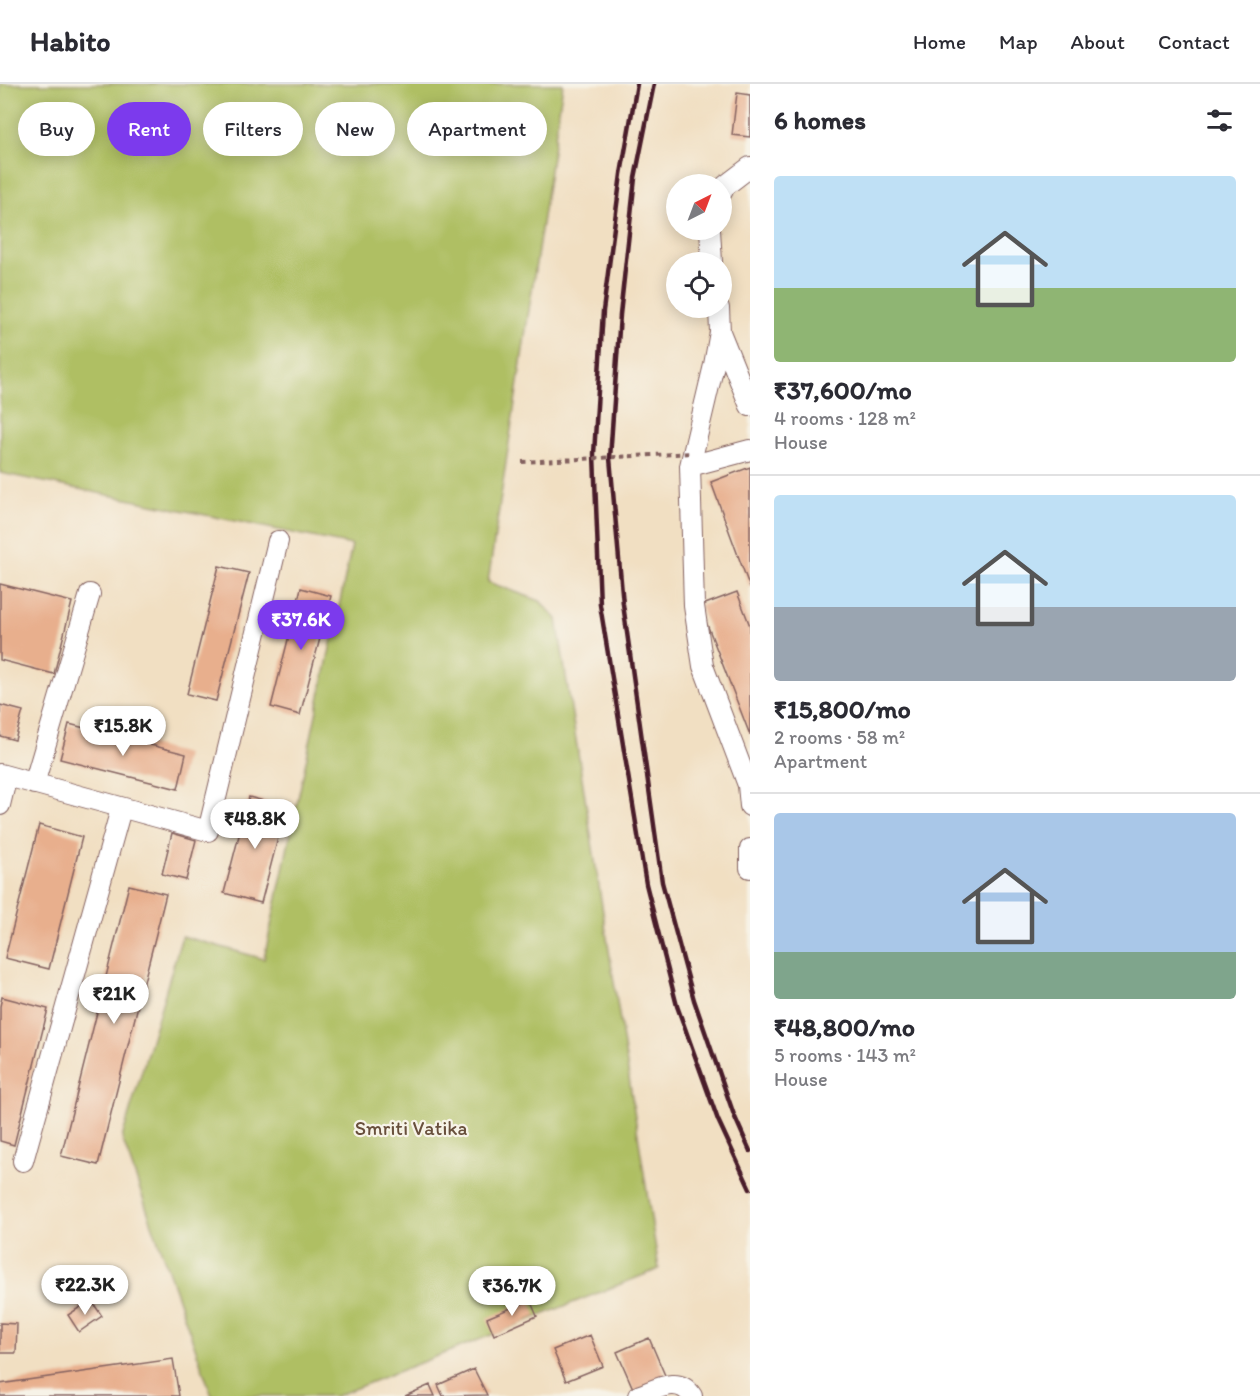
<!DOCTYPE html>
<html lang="en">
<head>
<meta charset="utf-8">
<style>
	body { margin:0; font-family:Itim,sans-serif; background:#f7f7f7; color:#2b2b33; height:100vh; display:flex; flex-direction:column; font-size:22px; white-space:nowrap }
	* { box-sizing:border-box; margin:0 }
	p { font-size:20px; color:#7c7c81 }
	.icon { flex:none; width:33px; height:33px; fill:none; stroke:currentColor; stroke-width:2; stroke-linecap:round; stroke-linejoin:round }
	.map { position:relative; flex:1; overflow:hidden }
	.side { display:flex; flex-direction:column; background:#fff; width:510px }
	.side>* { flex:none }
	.banner { position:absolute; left:18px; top:18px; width:570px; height:54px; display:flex; gap:12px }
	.needle { width:39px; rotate:42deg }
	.tools { position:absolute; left:666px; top:90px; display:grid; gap:12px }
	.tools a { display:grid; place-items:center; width:66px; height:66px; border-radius:50%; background:#fff; box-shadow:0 3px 15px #0003; font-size:30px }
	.price { position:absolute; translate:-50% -51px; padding:0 14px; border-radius:21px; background:#fff; color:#222; font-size:20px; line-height:39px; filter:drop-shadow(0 2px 3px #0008) }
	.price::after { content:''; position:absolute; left:50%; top:36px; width:18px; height:14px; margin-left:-9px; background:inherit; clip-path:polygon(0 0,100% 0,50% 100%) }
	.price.current { background:#7c3aed; color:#fff }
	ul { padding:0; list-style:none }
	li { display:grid; align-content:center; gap:12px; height:318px; padding:0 24px }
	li+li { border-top:2px solid #e1e1e2 }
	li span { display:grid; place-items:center; height:186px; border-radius:6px; color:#555 }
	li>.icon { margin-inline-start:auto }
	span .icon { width:108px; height:108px; fill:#fffc; stroke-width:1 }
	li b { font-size:26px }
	h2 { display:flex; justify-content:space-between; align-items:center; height:72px; padding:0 24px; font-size:26px }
	.chip { padding:0 21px; border-radius:27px; background:#fff; box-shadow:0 3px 15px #0003; font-size:21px; line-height:54px }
	.chip.current { background:#7c3aed; color:#fff }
	header { display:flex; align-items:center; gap:36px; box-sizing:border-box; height:84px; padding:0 30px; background:#fff; border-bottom:2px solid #e1e1e2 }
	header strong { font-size:28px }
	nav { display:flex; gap:33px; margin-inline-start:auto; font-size:21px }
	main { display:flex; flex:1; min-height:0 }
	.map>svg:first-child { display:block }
	.green { fill:#afbf63; stroke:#7c6f47; stroke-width:1.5 }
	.building { fill:#e8af8d }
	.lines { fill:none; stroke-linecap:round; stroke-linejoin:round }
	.minor-casing { stroke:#846260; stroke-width:22 }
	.minor { stroke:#fff; stroke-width:20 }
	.rail { stroke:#4a1f2b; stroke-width:4.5 }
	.path-bridge { stroke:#846260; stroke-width:4; stroke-dasharray:4.5 4.5; stroke-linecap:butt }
	.labels { text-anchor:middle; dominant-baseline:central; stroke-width:4.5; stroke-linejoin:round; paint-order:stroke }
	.park-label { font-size:20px; fill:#684f3c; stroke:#f7f3e8 }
</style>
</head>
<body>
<header>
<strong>Habito</strong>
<nav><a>Home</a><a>Map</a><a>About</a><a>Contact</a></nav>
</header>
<main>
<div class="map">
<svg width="750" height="1312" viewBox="0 0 750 1312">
	<rect width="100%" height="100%" fill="#f7f3e8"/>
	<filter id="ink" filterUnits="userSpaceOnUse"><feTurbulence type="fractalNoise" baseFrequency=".0167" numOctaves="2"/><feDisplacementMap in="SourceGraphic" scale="12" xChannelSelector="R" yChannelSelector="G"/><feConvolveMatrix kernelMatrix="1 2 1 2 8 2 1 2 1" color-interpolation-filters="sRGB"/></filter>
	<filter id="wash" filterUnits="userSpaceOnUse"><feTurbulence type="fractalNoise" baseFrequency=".008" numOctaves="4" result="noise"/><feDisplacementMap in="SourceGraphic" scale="24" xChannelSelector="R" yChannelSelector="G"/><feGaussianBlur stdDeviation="1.35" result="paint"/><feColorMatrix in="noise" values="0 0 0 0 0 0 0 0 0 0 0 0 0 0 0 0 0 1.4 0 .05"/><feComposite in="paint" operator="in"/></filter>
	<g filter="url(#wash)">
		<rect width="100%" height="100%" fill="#f1dfc2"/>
		<path class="green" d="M0 0H563L488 498 540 517 557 535 659 1185 336 1312H212L122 1054 182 852 264 875 352 461 0 389Z"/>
		<g id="blocks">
			<path class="building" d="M737 9 750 11V53L732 51Z
				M750 383V504L711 398Z
				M219 482 249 489 216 617 187 610Z
				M0 500 72 518 54 590 0 576Z
				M301 504 331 512 300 631 271 623Z
				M737 508 750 542V651L700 522Z
				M0 621 23 627 15 656 0 652Z
				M69 640 186 670 178 705 60 675Z
				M249 713 286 723 261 819 224 809Z
				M39 741 82 753 49 885 5 874Z
				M172 749 196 756 186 796 162 790Z
				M129 801 166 810 98 1081 61 1072Z
				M2 913 48 925 14 1061 0 1057V922Z
				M91 1216 102 1232 79 1248 68 1231Z
				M530 1216 537 1232 494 1251 487 1234Z
				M0 1239 17 1240 16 1269H0Z
				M590 1251 603 1282 566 1297 553 1266Z
				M649 1254 667 1296 635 1309 617 1268Z
				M173 1275 179 1312H0V1300Z
				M474 1285 487 1311 443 1312 438 1301Z
				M430 1301 435 1312H405Z"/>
		</g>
	</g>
	<g filter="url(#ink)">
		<use href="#blocks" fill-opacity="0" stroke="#846260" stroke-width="1.5"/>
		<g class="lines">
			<defs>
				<path id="minor" d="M722 108 725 102 750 83
					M710 146 712 178
					M719 224 720 248 714 281 690 382 694 522 703 582 748 701 750 722
					M720 248 750 322
					M690 382 750 366
					M0 690 208 747 278 457
					M34 700 90 510
					M0 721 7 692
					M750 765V784
					M23 1077 121 725
					M638 1312C657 1305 679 1291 692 1312"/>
			</defs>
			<use href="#minor" class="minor-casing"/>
			<use href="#minor" class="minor"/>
			<path class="rail" d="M637 0 621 90 603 227 594 370 600 521 646 800 677 922 718 1036 750 1105
				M654 0 635 94 620 231 610 374 623 520 662 798 694 916 734 1031 750 1067"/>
			<path class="path-bridge" d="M522 378 692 369"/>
		</g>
	</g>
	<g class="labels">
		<g class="park-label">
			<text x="411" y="1044">Smriti Vatika</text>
		</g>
	</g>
</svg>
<div class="tools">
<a><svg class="needle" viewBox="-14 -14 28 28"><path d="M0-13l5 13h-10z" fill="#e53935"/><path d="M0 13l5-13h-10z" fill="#7c7c81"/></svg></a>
<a><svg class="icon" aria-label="locate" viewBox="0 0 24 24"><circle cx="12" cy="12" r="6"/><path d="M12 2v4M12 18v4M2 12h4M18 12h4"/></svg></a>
</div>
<b class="price current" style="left:301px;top:567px">₹37.6K</b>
<b class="price" style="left:123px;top:673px">₹15.8K</b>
<b class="price" style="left:255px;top:766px">₹48.8K</b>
<b class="price" style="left:114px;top:941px">₹21K</b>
<b class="price" style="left:85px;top:1232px">₹22.3K</b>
<b class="price" style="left:512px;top:1233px">₹36.7K</b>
<div class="banner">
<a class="chip">Buy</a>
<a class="chip current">Rent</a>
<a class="chip">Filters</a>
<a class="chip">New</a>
<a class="chip">Apartment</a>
</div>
</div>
<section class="side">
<h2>6 homes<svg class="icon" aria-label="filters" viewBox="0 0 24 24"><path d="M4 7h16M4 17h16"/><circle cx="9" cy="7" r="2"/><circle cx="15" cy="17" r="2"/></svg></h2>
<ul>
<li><span style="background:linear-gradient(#bfe0f5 60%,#8fb573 0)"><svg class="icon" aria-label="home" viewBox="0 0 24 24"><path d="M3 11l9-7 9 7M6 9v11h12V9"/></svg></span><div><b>₹37,600/mo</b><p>4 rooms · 128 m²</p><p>House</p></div></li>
<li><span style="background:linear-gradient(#bfe0f5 60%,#9aa5b1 0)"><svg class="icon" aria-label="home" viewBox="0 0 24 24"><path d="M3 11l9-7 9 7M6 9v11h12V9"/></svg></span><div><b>₹15,800/mo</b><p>2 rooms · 58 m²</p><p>Apartment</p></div></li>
<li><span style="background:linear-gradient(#a9c7e8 75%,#7fa58c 0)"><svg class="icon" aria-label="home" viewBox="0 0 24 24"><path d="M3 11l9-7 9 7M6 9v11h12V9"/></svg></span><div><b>₹48,800/mo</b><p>5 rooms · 143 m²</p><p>House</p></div></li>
</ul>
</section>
</main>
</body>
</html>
